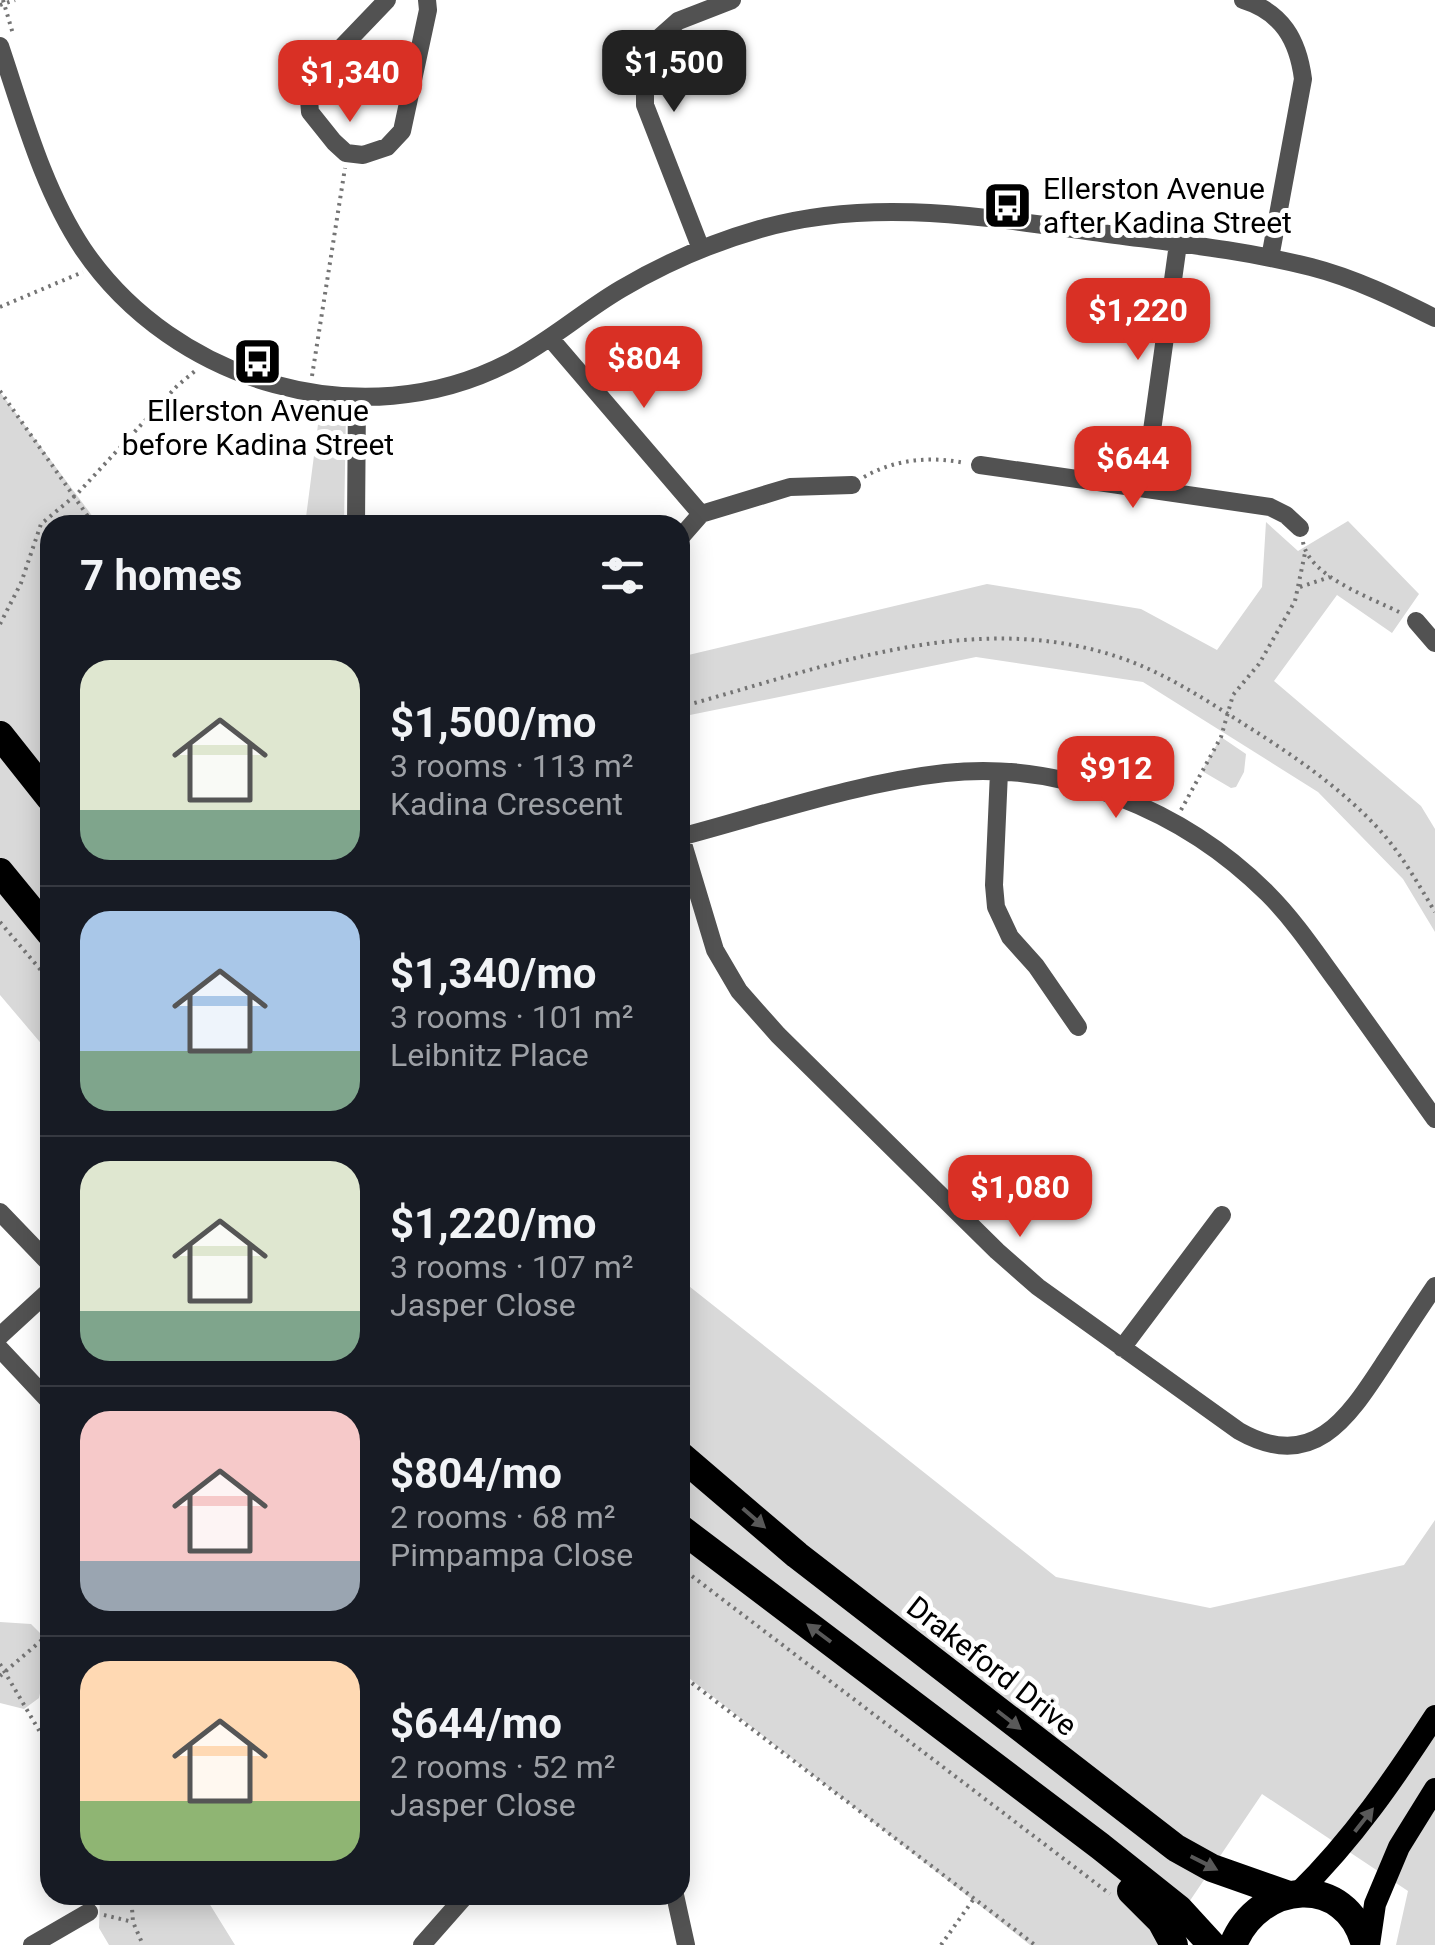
<!DOCTYPE html>
<html lang="en">
<head>
<meta charset="utf-8">
<style>
	body { margin:0; font-family:Roboto,sans-serif; background:#20242c; color:#f1f3f6; height:100vh; display:flex; flex-direction:column; font-size:38px; white-space:nowrap }
	* { box-sizing:border-box; margin:0 }
	p { font-size:32px; color:#9ea1a6 }
	.icon { flex:none; width:55px; height:55px; fill:none; stroke:currentColor; stroke-width:2; stroke-linecap:round; stroke-linejoin:round }
	.map { position:relative; flex:1; overflow:hidden }
	.panel { position:absolute; left:40px; top:515px; width:650px; height:1390px; display:flex; flex-direction:column; background:#171b24; border-radius:30px; box-shadow:0 5px 25px #0003 }
	.panel>* { flex:none }
	.price { position:absolute; translate:-50% -85px; padding:0 22px; border-radius:20px; background:#d93025; color:#fff; font-size:32px; line-height:65px; filter:drop-shadow(0 2px 5px #0008) }
	.price::after { content:''; position:absolute; left:50%; top:60px; width:30px; height:22px; margin-left:-15px; background:inherit; clip-path:polygon(0 0,100% 0,50% 100%) }
	.price.current { background:#222; color:#fff }
	ul { padding:0; list-style:none }
	li { display:flex; align-items:center; gap:30px; height:250px; padding:0 40px }
	li+li { border-top:2px solid #363941 }
	li span { display:grid; place-items:center; flex:none; width:280px; height:200px; border-radius:30px; color:#555 }
	li>.icon { margin-inline-start:auto }
	span .icon { width:120px; height:120px; fill:#fffc; stroke-width:1 }
	li b { font-size:42px }
	h2 { display:flex; justify-content:space-between; align-items:center; height:120px; padding:0 40px; font-size:42px }
	.map>svg:first-child { display:block }
	.green { fill:#d9d9d9 }
	.lines { fill:none; stroke-linecap:round; stroke-linejoin:round }
	.path { stroke:#747474; stroke-width:4; stroke-dasharray:2.5 5; stroke-linecap:butt }
	.minor { stroke:#525252; stroke-width:18 }
	.major { stroke:#000; stroke-width:22 }
	.highway { stroke:#000; stroke-width:28 }
	.oneway { fill:#595959 }
	.labels { text-anchor:middle; dominant-baseline:central; stroke-width:10; stroke-linejoin:round; paint-order:stroke }
	.poi-label { font-size:30px; fill:#000; stroke:#fff; text-anchor:start }
	.street-label { font-size:30px; fill:#000; stroke:#fff }
</style>
</head>
<body>
<div class="map">
<svg width="1435" height="1945" viewBox="0 0 1435 1945">
	<rect width="100%" height="100%" fill="#fff"/>
	<path class="green" d="M0 392 99 525H50V1054L0 995Z
		M320 409 346 411 344 525H305Z
		M1348 521 1419 594 1392 633 1337 595 1274 681 1421 806 1435 829V932L1403 879 1318 792 1143 682 976 657 680 717V657L987 584 1141 609 1217 650 1262 587 1266 522 1298 551Z
		M1221 737 1246 754 1244 772 1236 787 1231 788 1202 771Z
		M680 1279 1056 1577 1210 1608 1404 1565 1435 1520V1945H1396L1408 1891 1262 1794 1160 1945H1030L680 1671Z
		M0 1622 31 1624 50 1643 39 1698 24 1709 0 1703Z
		M100 1895H204L235 1945H109L99 1928Z"/>
	<g class="lines">
		<path class="path" d="M3 0 13 34
			M0 5 15 0
			M0 307 83 272
			M312 376 345 168
			M0 391 94 525
			M864 477C895 459 931 456 965 463
			M1303 542C1309 577 1372 598 1401 613
			M1300 587 1330 577
			M0 624 21 583 41 524 77 494 177 386 195 371
			M680 707C824 668 975 606 1124 659 1169 675 1209 702 1250 728 1294 756 1339 787 1375 825 1400 851 1417 882 1435 912
			M1181 810 1221 737 1233 695 1259 664 1295 601 1305 553
			M0 922 50 981
			M680 1567 1110 1894
			M0 1664 50 1749
			M680 1674 1035 1945
			M0 1676 50 1633
			M131 1895 133 1922 143 1945
			M104 1915 133 1922
			M941 1945 973 1900"/>
		<path class="minor" d="M387 0 316 74 308 87 310 112 334 142 346 153 363 155 387 147 402 131 428 10 427 0
			M1243 0C1282 12 1298 40 1303 79L1270 258
			M0 46C23 114 43 189 83 249 174 383 362 438 508 363 549 342 582 312 621 289 665 263 711 243 760 229 871 197 983 217 1094 232 1166 242 1240 249 1311 267 1354 278 1395 298 1435 318
			M701 249 645 105V69L660 37 678 21 732 0
			M550 338 701 514
			M980 465 1270 507 1286 515 1300 528
			M1144 488 1178 244
			M356 525 357 397
			M680 538 701 514 790 487 852 485
			M1416 621 1435 643
			M999 772 994 885 996 907 1010 937 1036 966 1078 1027
			M680 837C767 814 856 783 945 773 1064 760 1185 811 1268 894 1294 920 1316 953 1338 983 1370 1028 1403 1074 1435 1119
			M681 837 715 950 739 991 778 1035 997 1251 1038 1287 1239 1431C1313 1473 1348 1418 1384 1363 1401 1337 1418 1311 1435 1286
			M0 1212 50 1264
			M0 1336 50 1290
			M1122 1348 1222 1215
			M0 1349 50 1402
			M675 1895 686 1945
			M32 1945 89 1912
			M422 1945 466 1895"/>
		<path class="major" d="M1299 1892C1353 1839 1394 1779 1435 1716
			M1369 1945 1375 1904 1399 1847 1435 1789"/>
		<path class="highway" d="M0 735 50 798
			M0 872 50 933
			M680 1455 797 1555 1176 1848 1212 1868 1286 1894
			M680 1528 1100 1846 1179 1909 1212 1945
			M1131 1891 1161 1921 1174 1945
			M1233 1945C1259 1880 1347 1873 1365 1945"/>
	</g>
	<defs><path id="oneway-solid" d="M-6-.8H1V-3.2L6.5 0L1 3.2V.8H-6Z" transform="scale(2.5)"/></defs>
	<g class="oneway">
		<use href="#oneway-solid" transform="translate(754 1518) rotate(41)"/>
		<use href="#oneway-solid" transform="translate(819 1633) rotate(-143)"/>
		<use href="#oneway-solid" transform="translate(1009 1720) rotate(38)"/>
		<use href="#oneway-solid" transform="translate(1364 1820) rotate(-52)"/>
		<use href="#oneway-solid" transform="translate(1204 1863) rotate(27)"/>
	</g>
	<defs>
		<symbol id="bus-square" viewBox="-11 -11 22 22"><rect x="-9" y="-9" width="18" height="18" rx="4" fill="#000" stroke="#fff"/><path d="M-5-6H5V4H4V6H2V4H-2V6H-4V4H-5ZM-3.5-4V0h7V-4ZM-3.5 1.2v1.5H-2V1.2ZM2 1.2v1.5H3.5V1.2Z" fill="#fff"/></symbol>
	</defs>
	<g fill-rule="evenodd">
		<use href="#bus-square" x="980" y="178" width="55" height="55"/>
		<use href="#bus-square" x="230" y="334" width="55" height="55"/>
	</g>
	<g class="labels">
		<g class="poi-label">
			<text x="1043" y="188">Ellerston Avenue<tspan x="1043" dy="34">after Kadina Street</tspan></text>
			<text x="258" y="410" text-anchor="middle">Ellerston Avenue<tspan x="258" dy="34">before Kadina Street</tspan></text>
		</g>
		<g class="street-label">
			<text transform="translate(992 1666) rotate(38)">Drakeford Drive</text>
		</g>
	</g>
</svg>
<b class="price current" style="left:674px;top:115px">$1,500</b>
<b class="price" style="left:350px;top:125px">$1,340</b>
<b class="price" style="left:1138px;top:363px">$1,220</b>
<b class="price" style="left:644px;top:411px">$804</b>
<b class="price" style="left:1133px;top:511px">$644</b>
<b class="price" style="left:1116px;top:821px">$912</b>
<b class="price" style="left:1020px;top:1240px">$1,080</b>
<section class="panel">
<h2>7 homes<svg class="icon" aria-label="filters" viewBox="0 0 24 24"><path d="M4 7h16M4 17h16"/><circle cx="9" cy="7" r="2"/><circle cx="15" cy="17" r="2"/></svg></h2>
<ul>
<li><span style="background:linear-gradient(#dfe7d0 75%,#7fa58c 0)"><svg class="icon" aria-label="home" viewBox="0 0 24 24"><path d="M3 11l9-7 9 7M6 9v11h12V9"/></svg></span><div><b>$1,500/mo</b><p>3 rooms · 113 m²</p><p>Kadina Crescent</p></div></li>
<li><span style="background:linear-gradient(#a9c7e8 70%,#7fa58c 0)"><svg class="icon" aria-label="home" viewBox="0 0 24 24"><path d="M3 11l9-7 9 7M6 9v11h12V9"/></svg></span><div><b>$1,340/mo</b><p>3 rooms · 101 m²</p><p>Leibnitz Place</p></div></li>
<li><span style="background:linear-gradient(#dfe7d0 75%,#7fa58c 0)"><svg class="icon" aria-label="home" viewBox="0 0 24 24"><path d="M3 11l9-7 9 7M6 9v11h12V9"/></svg></span><div><b>$1,220/mo</b><p>3 rooms · 107 m²</p><p>Jasper Close</p></div></li>
<li><span style="background:linear-gradient(#f6c9c9 75%,#9aa5b1 0)"><svg class="icon" aria-label="home" viewBox="0 0 24 24"><path d="M3 11l9-7 9 7M6 9v11h12V9"/></svg></span><div><b>$804/mo</b><p>2 rooms · 68 m²</p><p>Pimpampa Close</p></div></li>
<li><span style="background:linear-gradient(#ffd9b3 70%,#8fb573 0)"><svg class="icon" aria-label="home" viewBox="0 0 24 24"><path d="M3 11l9-7 9 7M6 9v11h12V9"/></svg></span><div><b>$644/mo</b><p>2 rooms · 52 m²</p><p>Jasper Close</p></div></li>
</ul>
</section>
</div>
</body>
</html>
